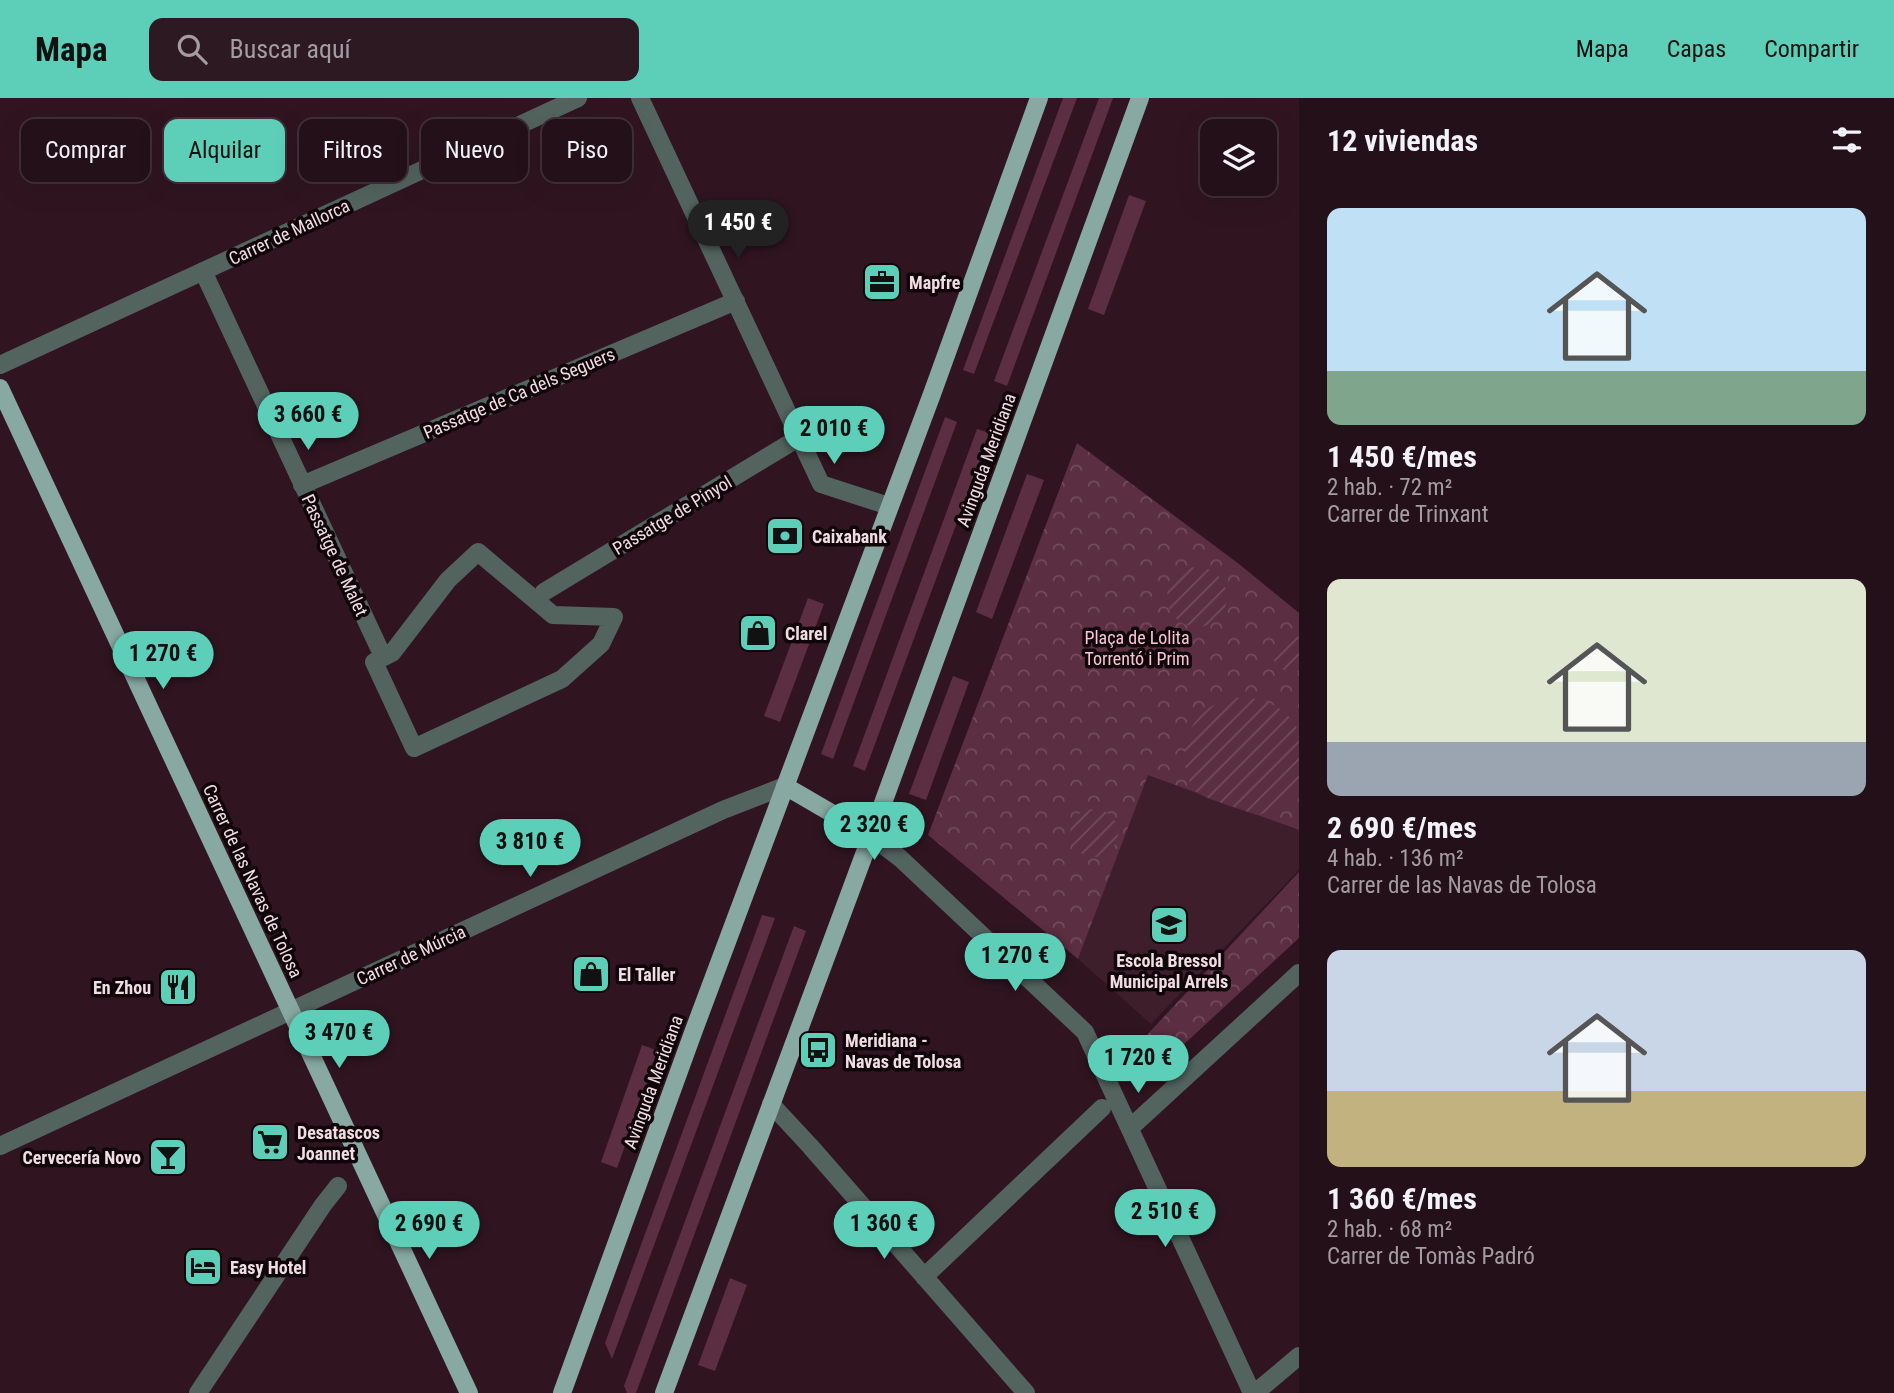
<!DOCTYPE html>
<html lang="es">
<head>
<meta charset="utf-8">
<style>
	body { margin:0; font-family:"Roboto Condensed",sans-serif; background:#2c1921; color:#f1f3f6; height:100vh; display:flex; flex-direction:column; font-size:26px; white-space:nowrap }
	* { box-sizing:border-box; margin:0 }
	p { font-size:23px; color:#a39da2 }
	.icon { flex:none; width:38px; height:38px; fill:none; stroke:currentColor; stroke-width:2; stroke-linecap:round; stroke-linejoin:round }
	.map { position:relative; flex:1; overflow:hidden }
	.details { display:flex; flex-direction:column; background:#241018; width:595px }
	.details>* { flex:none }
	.guide { position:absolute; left:21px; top:21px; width:665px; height:63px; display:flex; gap:14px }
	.tools { position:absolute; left:1200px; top:21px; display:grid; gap:14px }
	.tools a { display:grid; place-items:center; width:77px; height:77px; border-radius:14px; background:#241018; box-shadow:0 7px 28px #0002,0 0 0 2px #413037; font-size:35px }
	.price { position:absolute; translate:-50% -60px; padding:0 16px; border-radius:24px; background:#5dceb8; color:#111; font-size:23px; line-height:46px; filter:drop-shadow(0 2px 4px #0008) }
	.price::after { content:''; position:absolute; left:50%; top:42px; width:21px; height:16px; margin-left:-10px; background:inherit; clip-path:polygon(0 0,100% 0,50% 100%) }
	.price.selected { background:#222; color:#fff }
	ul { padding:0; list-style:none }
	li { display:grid; align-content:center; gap:14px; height:371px; padding:0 28px }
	li span { display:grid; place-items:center; height:217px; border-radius:14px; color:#555 }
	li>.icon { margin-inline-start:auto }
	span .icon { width:126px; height:126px; fill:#fffc; stroke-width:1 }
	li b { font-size:30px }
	h2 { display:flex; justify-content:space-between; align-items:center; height:84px; padding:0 28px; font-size:30px }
	.tag { padding:0 24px; border-radius:14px; background:#241018; box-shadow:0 7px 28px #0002,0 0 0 2px #413037; font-size:24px; line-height:63px }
	.tag.selected { background:#5dceb8; color:#111 }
	header { display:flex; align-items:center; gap:42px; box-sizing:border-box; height:98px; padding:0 35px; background:#5dceb8; color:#111 }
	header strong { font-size:33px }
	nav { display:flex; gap:38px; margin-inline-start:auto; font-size:24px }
	.search { width:490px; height:63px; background:#2c1921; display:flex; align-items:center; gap:18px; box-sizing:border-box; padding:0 24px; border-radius:14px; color:#a39da2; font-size:26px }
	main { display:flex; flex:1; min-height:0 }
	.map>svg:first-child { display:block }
	.built { fill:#3f1e2c }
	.grass { fill:#5b2e41 }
	.forest { fill:url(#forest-crowns) }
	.garden { fill:url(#garden-furrows) }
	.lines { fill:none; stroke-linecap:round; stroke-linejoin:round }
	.minor { stroke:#53645f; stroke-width:18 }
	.major { stroke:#87a9a1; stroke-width:18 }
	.labels { text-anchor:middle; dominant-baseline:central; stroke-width:7; stroke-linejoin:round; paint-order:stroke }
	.street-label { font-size:18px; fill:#f0dde3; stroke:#100509 }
	.poi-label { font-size:18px; font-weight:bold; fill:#f0dde3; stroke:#100509; text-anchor:start }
	.park-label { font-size:18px; fill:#f9c4d7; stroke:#100509 }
</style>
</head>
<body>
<header>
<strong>Mapa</strong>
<div class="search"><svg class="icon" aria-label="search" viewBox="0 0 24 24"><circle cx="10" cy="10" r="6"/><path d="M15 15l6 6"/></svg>Buscar aquí</div>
<nav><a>Mapa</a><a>Capas</a><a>Compartir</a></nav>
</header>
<main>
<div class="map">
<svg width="1299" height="1295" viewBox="0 0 1299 1295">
	<defs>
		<pattern id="forest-crowns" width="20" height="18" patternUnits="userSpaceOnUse" patternTransform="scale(1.75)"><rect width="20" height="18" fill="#5b2e41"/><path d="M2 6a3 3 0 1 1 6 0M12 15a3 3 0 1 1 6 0" fill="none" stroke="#734c5c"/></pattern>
		<pattern id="garden-furrows" width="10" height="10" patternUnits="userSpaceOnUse" patternTransform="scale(1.75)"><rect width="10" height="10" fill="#5b2e41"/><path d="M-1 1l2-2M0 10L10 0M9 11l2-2" fill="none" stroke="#734c5c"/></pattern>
	</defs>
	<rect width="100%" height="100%" fill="#301520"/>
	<path class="built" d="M1148 676 1299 732V772L1151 926 1078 861Z"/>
	<path class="grass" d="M1063 0H1077L974 276 963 272Z
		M1099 0H1113L1007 288 994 283Z
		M1129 97 1146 103 1104 217 1088 211Z
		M945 319 957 324 833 661 821 656Z
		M977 331 990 335 865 673 853 668Z
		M1027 376 1044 382 992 521 976 514Z
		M808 500 824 506 780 624 764 618Z
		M953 578 969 584 926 702 909 696Z
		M762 817 775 820 612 1261 605 1245Z
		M794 828 806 833 636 1295H627L624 1288Z
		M642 947 659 953 617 1070 601 1064Z
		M730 1180 747 1187 715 1273 698 1267Z"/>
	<path class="forest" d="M1077 345 1239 466 1299 515V732L1148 677 1078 861 928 737Z
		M1299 774V840L1155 973 1131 954Z"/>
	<path class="garden" d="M1167 499a30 30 0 1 1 60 0a30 30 0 1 1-60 0Z
		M1285 538H1295L1299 539V574C1273 576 1263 554 1285 538Z
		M1243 599C1265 601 1286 609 1297 630 1299 636 1299 645 1299 652 1299 661 1299 675 1299 684 1294 700 1273 715 1257 717 1246 713 1203 700 1196 694 1191 690 1189 681 1187 675 1179 651 1190 621 1212 608 1222 602 1232 600 1243 599Z
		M1070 735a24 24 0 1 1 48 0a24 24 0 1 1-48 0Z"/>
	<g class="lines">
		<path class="minor" d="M640 0 821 386 889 408
			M203 173 379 550
			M0 267 578 0
			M302 387 736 203
			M478 454 553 517 614 519 601 546 562 581 414 650 374 564 392 555 448 482Z
			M544 494 800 339
			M871 738 900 760 1085 934 1252 1295
			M771 1006 810 1048 1026 1295
			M1130 1030 1299 875
			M0 1048 723 712 785 688
			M924 1179 1102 1010
			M198 1295 323 1107 338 1088
			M1255 1295 1299 1258"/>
		<path class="major" d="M0 290 469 1295
			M785 688 871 738
			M562 1295 694 932 932 296 1039 0
			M664 1295 871 738 1140 0"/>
	</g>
	<defs>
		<symbol id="office-square" viewBox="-11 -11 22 22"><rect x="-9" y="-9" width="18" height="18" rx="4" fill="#5dceb8" stroke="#100509"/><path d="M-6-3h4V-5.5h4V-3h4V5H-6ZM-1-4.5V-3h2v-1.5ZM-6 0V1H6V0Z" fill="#111"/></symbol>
		<symbol id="bank-square" viewBox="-11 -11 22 22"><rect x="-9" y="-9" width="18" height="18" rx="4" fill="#5dceb8" stroke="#100509"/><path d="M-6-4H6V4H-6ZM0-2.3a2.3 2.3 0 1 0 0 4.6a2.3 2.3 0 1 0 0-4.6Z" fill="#111"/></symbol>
		<symbol id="shop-square" viewBox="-11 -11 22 22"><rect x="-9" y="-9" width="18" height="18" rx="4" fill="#5dceb8" stroke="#100509"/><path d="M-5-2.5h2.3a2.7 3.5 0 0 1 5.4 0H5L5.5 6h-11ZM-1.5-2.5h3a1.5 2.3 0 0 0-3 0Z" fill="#111"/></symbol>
		<symbol id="school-square" viewBox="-11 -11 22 22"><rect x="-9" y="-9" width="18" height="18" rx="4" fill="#5dceb8" stroke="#100509"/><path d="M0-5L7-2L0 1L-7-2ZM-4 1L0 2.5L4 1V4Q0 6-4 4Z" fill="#111"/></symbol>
		<symbol id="restaurant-square" viewBox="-11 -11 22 22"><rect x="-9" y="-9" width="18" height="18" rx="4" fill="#5dceb8" stroke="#100509"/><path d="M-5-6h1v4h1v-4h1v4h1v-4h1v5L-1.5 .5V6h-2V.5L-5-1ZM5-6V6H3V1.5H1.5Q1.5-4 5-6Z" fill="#111"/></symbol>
		<symbol id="bus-square" viewBox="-11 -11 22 22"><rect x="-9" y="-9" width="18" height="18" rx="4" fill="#5dceb8" stroke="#100509"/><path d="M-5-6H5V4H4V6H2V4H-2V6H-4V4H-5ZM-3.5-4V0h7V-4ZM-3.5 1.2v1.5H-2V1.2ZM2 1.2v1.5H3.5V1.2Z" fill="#111"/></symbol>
		<symbol id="supermarket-square" viewBox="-11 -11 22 22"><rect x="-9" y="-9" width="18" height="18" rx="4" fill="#5dceb8" stroke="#100509"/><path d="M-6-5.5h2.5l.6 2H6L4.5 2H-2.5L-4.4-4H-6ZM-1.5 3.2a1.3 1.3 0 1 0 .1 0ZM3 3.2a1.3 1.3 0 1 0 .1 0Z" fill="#111"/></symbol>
		<symbol id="bar-square" viewBox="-11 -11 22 22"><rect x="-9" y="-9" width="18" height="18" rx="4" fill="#5dceb8" stroke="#100509"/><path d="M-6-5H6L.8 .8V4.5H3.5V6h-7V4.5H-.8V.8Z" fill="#111"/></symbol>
		<symbol id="hotel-square" viewBox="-11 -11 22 22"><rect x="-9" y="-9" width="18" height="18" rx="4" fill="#5dceb8" stroke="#100509"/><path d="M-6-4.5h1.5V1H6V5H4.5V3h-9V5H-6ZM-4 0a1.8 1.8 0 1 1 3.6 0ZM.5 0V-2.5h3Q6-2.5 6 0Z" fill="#111"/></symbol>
	</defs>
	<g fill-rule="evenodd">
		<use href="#office-square" x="860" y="162" width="44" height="44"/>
		<use href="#bank-square" x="763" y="416" width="44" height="44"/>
		<use href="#shop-square" x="736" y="513" width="44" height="44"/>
		<use href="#school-square" x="1147" y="805" width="44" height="44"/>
		<use href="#shop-square" x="569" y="854" width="44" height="44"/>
		<use href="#restaurant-square" x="156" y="867" width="44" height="44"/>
		<use href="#bus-square" x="796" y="930" width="44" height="44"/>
		<use href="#supermarket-square" x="248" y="1022" width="44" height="44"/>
		<use href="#bar-square" x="146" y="1037" width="44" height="44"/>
		<use href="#hotel-square" x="181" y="1147" width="44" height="44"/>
	</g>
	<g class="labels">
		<g class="street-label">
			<text transform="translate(289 134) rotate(-25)">Carrer de Mallorca</text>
			<text transform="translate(519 295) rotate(-23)">Passatge de Ca dels Seguers</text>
			<text transform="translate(986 362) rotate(-70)">Avinguda Meridiana</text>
			<text transform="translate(672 417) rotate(-31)">Passatge de Pinyol</text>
			<text transform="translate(335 457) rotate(65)">Passatge de Malet</text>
			<text transform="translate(253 783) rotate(65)">Carrer de las Navas de Tolosa</text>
			<text transform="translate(411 857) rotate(-25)">Carrer de Múrcia</text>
			<text transform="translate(653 984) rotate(-70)">Avinguda Meridiana</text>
		</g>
		<g class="poi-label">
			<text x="909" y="184">Mapfre</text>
			<text x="812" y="438">Caixabank</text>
			<text x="785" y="535">Clarel</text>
			<text x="1169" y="862" text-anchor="middle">Escola Bressol<tspan x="1169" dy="21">Municipal Arrels</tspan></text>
			<text x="618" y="876">El Taller</text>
			<text x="151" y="889" text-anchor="end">En Zhou</text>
			<text x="845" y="942">Meridiana -<tspan x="845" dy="21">Navas de Tolosa</tspan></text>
			<text x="297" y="1034">Desatascos<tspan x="297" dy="21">Joannet</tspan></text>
			<text x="141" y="1059" text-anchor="end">Cervecería Novo</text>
			<text x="230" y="1169">Easy Hotel</text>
		</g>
		<g class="park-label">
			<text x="1137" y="539">Plaça de Lolita<tspan x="1137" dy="21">Torrentó i Prim</tspan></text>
		</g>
	</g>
</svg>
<div class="tools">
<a><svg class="icon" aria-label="layers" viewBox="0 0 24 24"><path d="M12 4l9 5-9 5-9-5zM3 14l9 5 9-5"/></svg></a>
</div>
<b class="price selected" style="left:738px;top:162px">1 450 €</b>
<b class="price" style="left:308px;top:354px">3 660 €</b>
<b class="price" style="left:834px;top:368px">2 010 €</b>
<b class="price" style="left:163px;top:593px">1 270 €</b>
<b class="price" style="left:874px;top:764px">2 320 €</b>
<b class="price" style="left:530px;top:781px">3 810 €</b>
<b class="price" style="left:1015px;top:895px">1 270 €</b>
<b class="price" style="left:339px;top:972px">3 470 €</b>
<b class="price" style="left:1138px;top:997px">1 720 €</b>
<b class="price" style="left:1165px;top:1151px">2 510 €</b>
<b class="price" style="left:429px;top:1163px">2 690 €</b>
<b class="price" style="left:884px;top:1163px">1 360 €</b>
<div class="guide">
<a class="tag">Comprar</a>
<a class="tag selected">Alquilar</a>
<a class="tag">Filtros</a>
<a class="tag">Nuevo</a>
<a class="tag">Piso</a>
</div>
</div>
<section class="details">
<h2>12 viviendas<svg class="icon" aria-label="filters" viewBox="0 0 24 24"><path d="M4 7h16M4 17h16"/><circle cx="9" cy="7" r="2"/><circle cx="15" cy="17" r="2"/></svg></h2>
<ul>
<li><span style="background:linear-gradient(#bfe0f5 75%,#7fa58c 0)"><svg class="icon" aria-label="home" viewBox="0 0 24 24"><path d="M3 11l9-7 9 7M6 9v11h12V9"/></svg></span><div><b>1 450 €/mes</b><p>2 hab. · 72 m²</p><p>Carrer de Trinxant</p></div></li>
<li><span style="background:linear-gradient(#dfe7d0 75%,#9aa5b1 0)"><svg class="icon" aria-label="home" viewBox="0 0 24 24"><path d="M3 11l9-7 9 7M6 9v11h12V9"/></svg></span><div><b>2 690 €/mes</b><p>4 hab. · 136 m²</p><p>Carrer de las Navas de Tolosa</p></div></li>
<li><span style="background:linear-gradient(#c9d6e8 65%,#c2b280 0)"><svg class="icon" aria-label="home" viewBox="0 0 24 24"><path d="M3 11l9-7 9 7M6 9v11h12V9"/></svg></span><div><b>1 360 €/mes</b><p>2 hab. · 68 m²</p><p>Carrer de Tomàs Padró</p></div></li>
</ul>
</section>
</main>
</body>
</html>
